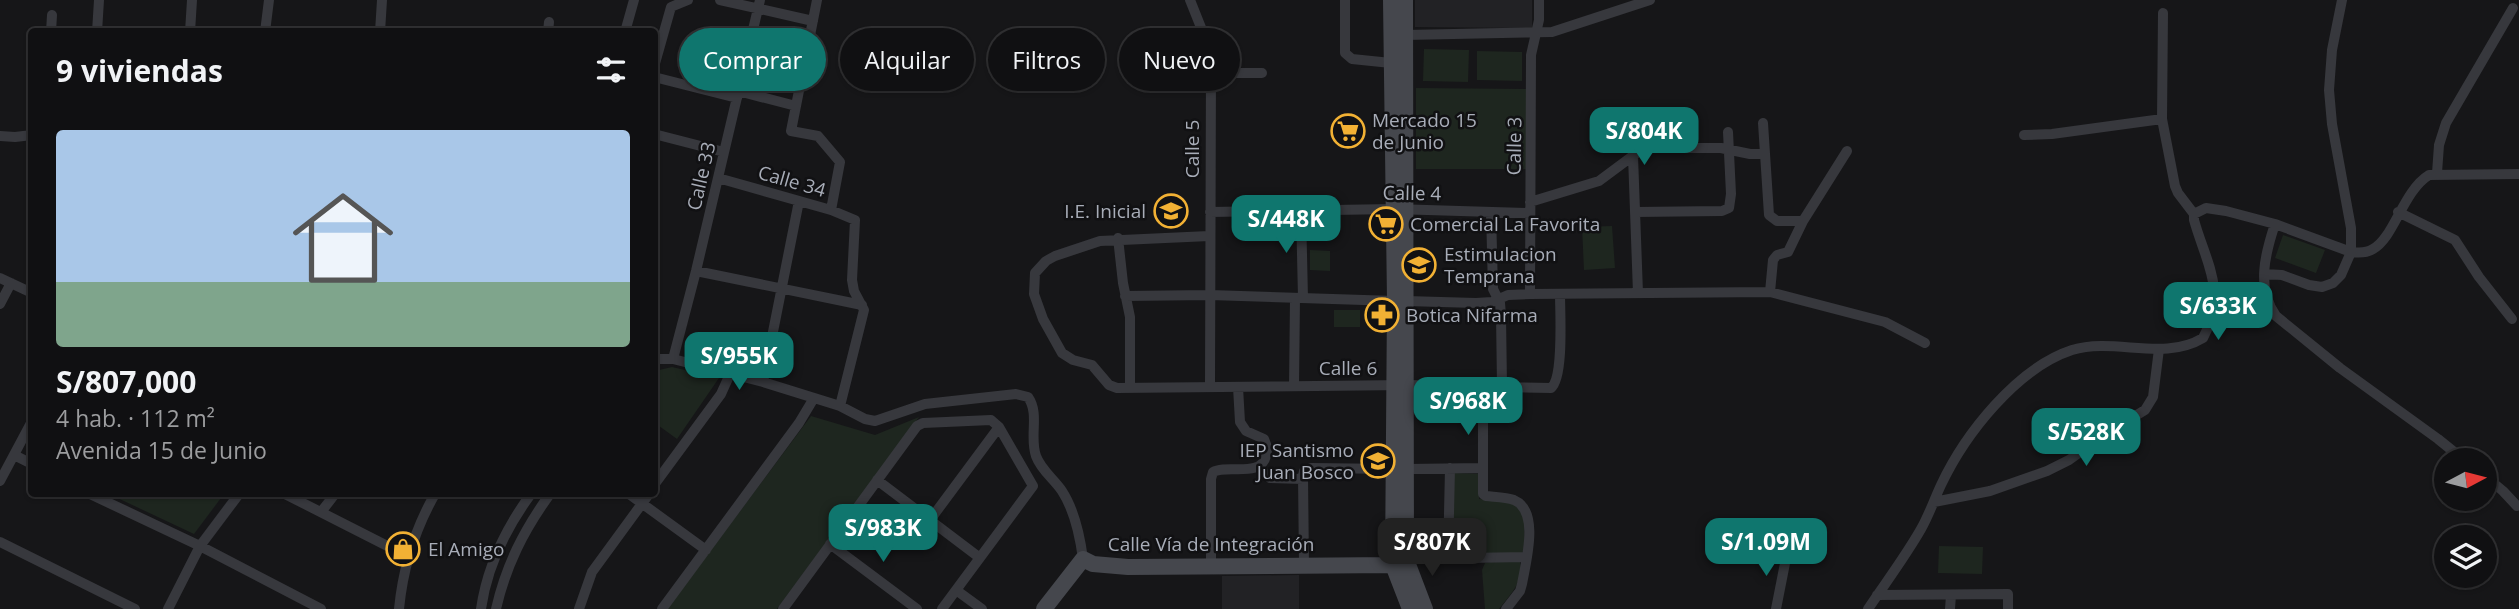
<!DOCTYPE html>
<html lang="es">
<head>
<meta charset="utf-8">
<style>
	body { margin:0; font-family:"Open Sans",sans-serif; background:#1e1e20; color:#f1f3f6; height:100vh; display:flex; flex-direction:column; font-size:26px; white-space:nowrap }
	* { box-sizing:border-box; margin:0 }
	p { font-size:23px; color:#9c9d9f }
	.icon { flex:none; width:38px; height:38px; fill:none; stroke:currentColor; stroke-width:2; stroke-linecap:round; stroke-linejoin:round }
	.map { position:relative; flex:1; overflow:hidden }
	.details { position:absolute; left:28px; top:28px; width:630px; height:469px; display:flex; flex-direction:column; background:#101012; border-radius:7px; box-shadow:0 2px 5px #0004,0 0 0 2px #303032 }
	.details>* { flex:none }
	.banner { position:absolute; left:679px; top:28px; width:665px; height:63px; display:flex; gap:14px }
	.needle { width:46px; rotate:83deg }
	.controls { position:absolute; left:2434px; top:448px; display:grid; gap:14px }
	.controls a { display:grid; place-items:center; width:63px; height:63px; border-radius:50%; background:#101012; box-shadow:0 2px 5px #0004,0 0 0 2px #303032; font-size:35px }
	.price { position:absolute; translate:-50% -60px; padding:0 16px; border-radius:14px; background:#0f766e; color:#fff; font-size:23px; line-height:46px; filter:drop-shadow(0 2px 4px #0008) }
	.price::after { content:''; position:absolute; left:50%; top:42px; width:21px; height:16px; margin-left:-10px; background:inherit; clip-path:polygon(0 0,100% 0,50% 100%) }
	.price.selected { background:#222; color:#fff }
	ul { padding:0; list-style:none }
	li { display:grid; align-content:center; gap:14px; height:371px; padding:0 28px }
	li+li { border-top:2px solid #303032 }
	li span { display:grid; place-items:center; height:217px; border-radius:7px; color:#555 }
	li>.icon { margin-inline-start:auto }
	span .icon { width:126px; height:126px; fill:#fffc; stroke-width:1 }
	li b { font-size:30px }
	h2 { display:flex; justify-content:space-between; align-items:center; height:84px; padding:0 28px; font-size:30px }
	.pill { padding:0 24px; border-radius:32px; background:#101012; box-shadow:0 2px 5px #0004,0 0 0 2px #303032; font-size:24px; line-height:63px }
	.pill.selected { background:#0f766e; color:#fff }
	.map>svg:first-child { display:block }
	.built { fill:#222225 }
	.green { fill:#1e261f }
	.lines { fill:none; stroke-linecap:round; stroke-linejoin:round }
	.street { stroke:#37383d; stroke-width:10 }
	.secondary { stroke:#45474d; stroke-width:16 }
	.labels { text-anchor:middle; dominant-baseline:central; stroke-width:5; stroke-linejoin:round; paint-order:stroke }
	.poi-label { font-size:19px; fill:#a8adb8; stroke:#111113; text-anchor:start }
	.street-label { font-size:19px; fill:#a8adb8; stroke:#111113 }
</style>
</head>
<body>
<div class="map">
<svg width="2519" height="609" viewBox="0 0 2519 609">
	<rect width="100%" height="100%" fill="#161618"/>
	<path class="built" d="M1415 0H1532V28L1415 27Z
		M1415 526H1442L1443 553H1421L1416 545Z
		M1299 575V609H1222V576Z"/>
	<path class="green" d="M1424 49 1469 50 1468 82 1423 81Z
		M1477 51 1522 52V81L1477 80Z
		M1416 88 1530 89 1529 169H1416Z
		M1612 226 1615 268 1584 270 1582 227Z
		M2283 235 2325 250 2316 273 2275 258Z
		M1310 250 1330 251V271L1310 270Z
		M1334 310H1360V327H1334Z
		M672 367 719 378 677 439 655 423V371Z
		M811 416 875 435 919 417 777 609H667Z
		M1454 473 1481 474 1479 499 1510 500 1524 509 1525 548 1522 553 1454 555 1451 552Z
		M109 494H224L194 534Z
		M1939 546 1983 547 1982 574 1938 573Z
		M1491 562H1520C1525 580 1510 595 1499 609H1485L1482 570 1485 563Z"/>
	<g class="lines">
		<path class="street" d="M720 0 813 21
			M817 0 791 131 818 136 840 162 831 210
			M1190 0 1204 35 1211 66 1210 386
			M1345 0V53L1352 59 1391 63
			M2163 13 2162 119 2175 186 2178 193 2194 214
			M51 32 52 15
			M97 32 99 0
			M190 32 192 0
			M265 32 269 0
			M380 32 382 0
			M548 32 549 22
			M625 32 634 0
			M1405 35 1552 32 1650 0
			M654 67 671 7 688 0
			M1211 73H1262
			M654 77 737 98
			M738 91 796 106
			M1763 123 1769 215 1777 221H1803
			M654 134 724 152
			M2024 135 2052 134 2162 119
			M0 136 15 137 32 135
			M1633 156 1638 293
			M2437 173 2439 145 2446 123 2513 8
			M718 178 831 210 855 220 852 280 854 291 864 310 840 406
			M1530 202 1599 181 1638 152 1653 148H1721L1750 154H1765
			M1301 211 1303 298
			M1210 212 1394 209 1530 213
			M1491 212 1493 289 1500 303 1501 315 1502 386
			M1636 212 1722 211 1729 208 1731 194 1728 132
			M2398 212 2455 240 2479 277 2512 319
			M2275 224C2265 254 2256 288 2276 316L2340 368 2438 439 2464 460
			M1209 236 1100 241 1055 256 1046 261 1035 273 1034 294 1043 319 1062 353 1073 360 1092 365 1109 385 1117 388 1406 385 1551 388C1564 378 1560 313 1560 294
			M1118 238 1123 283 1130 317V387
			M696 271 862 305
			M2264 274 2282 275 2309 285 2322 287 2333 283 2341 275 2351 252V228L2332 124 2329 90 2332 50 2342 0
			M0 278 32 293
			M1770 292 1773 260 1777 255 1788 252 1803 221 1847 151
			M1530 294 1531 55 1539 20V0
			M1125 296 1210 295 1395 301
			M1406 301 1476 303 1492 302 1508 295 1530 294 1770 292 1885 322 1925 343
			M0 304 11 283
			M654 359H673L763 382 840 406 865 419 875 421 925 404 1016 394 1028 397C1040 414 1029 436 1036 456 1041 470 1054 479 1062 491 1075 511 1080 536 1083 559
			M673 359 696 271 760 0
			M763 382 799 201
			M1294 386 1295 298
			M1483 386V494L1486 496C1495 497 1506 497 1514 500 1540 511 1526 561 1522 584L1520 591 1506 609
			M14 455 32 464
			M1258 467 1270 478 1303 479
			M1407 469 1483 468
			M2485 476 2503 491 2517 506
			M877 480 980 558
			M0 481 32 421
			M654 485 721 394 730 374
			M90 494 200 546 321 609
			M285 494 409 557
			M629 494 706 550
			M1934 502 1990 491 2047 471 2069 460 2104 435 2145 410 2153 397 2159 349
			M321 512 335 494
			M930 520 999 427
			M0 542 135 609
			M830 544 917 609
			M1406 559 1526 557
			M1448 559 1450 468
			M1304 565 1303 476 1304 471 1311 468 1394 469
			M1211 567V479L1213 472C1227 464 1261 478 1266 456 1268 450 1267 445 1264 439L1246 431 1240 422 1238 387
			M956 590 982 609
			M1877 595 2008 594V609
			M168 609 200 546 239 494
			M399 609C403 568 415 529 435 494
			M481 609C487 567 506 528 531 494
			M496 609C506 565 524 530 550 494
			M579 609 592 572 649 494
			M662 609 799 423 814 398
			M783 609 917 426 923 423 991 420 999 427 1033 486 942 609
			M1776 609 1787 553
			M1868 609C1886 582 1905 557 1921 529 1929 515 1934 500 1941 485 1965 434 2017 368 2072 350 2115 337 2163 362 2203 338 2228 292 2206 263 2194 220V214L2206 208 2226 211 2275 224 2351 252C2358 253 2367 253 2373 249 2394 238 2403 191 2429 175L2519 174
			M1950 609 1951 595"/>
		<path class="secondary" d="M1391 0 1395 301 1393 565 1410 609
			M1405 0 1406 559 1425 609
			M1044 609 1083 559 1093 564 1128 567 1393 565 1401 562"/>
	</g>
	<defs>
		<symbol id="supermarket-ring" viewBox="-11 -11 22 22"><circle r="9.5" fill="#111113" stroke="#f2b134" stroke-width="1.5"/><path d="M-6-5.5h2.5l.6 2H6L4.5 2H-2.5L-4.4-4H-6ZM-1.5 3.2a1.3 1.3 0 1 0 .1 0ZM3 3.2a1.3 1.3 0 1 0 .1 0Z" fill="#f2b134"/></symbol>
		<symbol id="school-ring" viewBox="-11 -11 22 22"><circle r="9.5" fill="#111113" stroke="#f2b134" stroke-width="1.5"/><path d="M0-5L7-2L0 1L-7-2ZM-4 1L0 2.5L4 1V4Q0 6-4 4Z" fill="#f2b134"/></symbol>
		<symbol id="pharmacy-ring" viewBox="-11 -11 22 22"><circle r="9.5" fill="#111113" stroke="#f2b134" stroke-width="1.5"/><path d="M-2-6h4v4h4v4h-4v4h-4v-4h-4v-4h4Z" fill="#f2b134"/></symbol>
		<symbol id="shop-ring" viewBox="-11 -11 22 22"><circle r="9.5" fill="#111113" stroke="#f2b134" stroke-width="1.5"/><path d="M-5-2.5h2.3a2.7 3.5 0 0 1 5.4 0H5L5.5 6h-11ZM-1.5-2.5h3a1.5 2.3 0 0 0-3 0Z" fill="#f2b134"/></symbol>
	</defs>
	<g fill-rule="evenodd">
		<use href="#supermarket-ring" x="1329" y="112" width="38" height="38"/>
		<use href="#school-ring" x="1152" y="192" width="38" height="38"/>
		<use href="#supermarket-ring" x="1367" y="205" width="38" height="38"/>
		<use href="#school-ring" x="1400" y="246" width="38" height="38"/>
		<use href="#pharmacy-ring" x="1363" y="296" width="38" height="38"/>
		<use href="#school-ring" x="1359" y="442" width="38" height="38"/>
		<use href="#shop-ring" x="384" y="530" width="38" height="38"/>
	</g>
	<g class="labels">
		<g class="poi-label">
			<text x="1372" y="120">Mercado 15<tspan x="1372" dy="22">de Junio</tspan></text>
			<text x="1146" y="211" text-anchor="end">I.E. Inicial</text>
			<text x="1410" y="224">Comercial La Favorita</text>
			<text x="1444" y="254">Estimulacion<tspan x="1444" dy="22">Temprana</tspan></text>
			<text x="1406" y="315">Botica Nifarma</text>
			<text x="1354" y="450" text-anchor="end">IEP Santismo<tspan x="1354" dy="22">Juan Bosco</tspan></text>
			<text x="428" y="549">El Amigo</text>
		</g>
		<g class="street-label">
			<text transform="translate(1514 146) rotate(-89)">Calle 3</text>
			<text transform="translate(1192 149) rotate(-90)">Calle 5</text>
			<text transform="translate(701 176) rotate(-77)">Calle 33</text>
			<text transform="translate(792 181) rotate(16)">Calle 34</text>
			<text transform="translate(1412 193) rotate(1)">Calle 4</text>
			<text x="1348" y="368">Calle 6</text>
			<text x="1211" y="544">Calle Vía de Integración</text>
		</g>
	</g>
</svg>
<div class="controls">
<a><svg class="needle" viewBox="-14 -14 28 28"><path d="M0-13l5 13h-10z" fill="#e53935"/><path d="M0 13l5-13h-10z" fill="#9c9d9f"/></svg></a>
<a><svg class="icon" aria-label="layers" viewBox="0 0 24 24"><path d="M12 4l9 5-9 5-9-5zM3 14l9 5 9-5"/></svg></a>
</div>
<b class="price" style="left:1644px;top:167px">S/804K</b>
<b class="price" style="left:1286px;top:255px">S/448K</b>
<b class="price" style="left:2218px;top:342px">S/633K</b>
<b class="price" style="left:739px;top:392px">S/955K</b>
<b class="price" style="left:1468px;top:437px">S/968K</b>
<b class="price" style="left:2086px;top:468px">S/528K</b>
<b class="price" style="left:883px;top:564px">S/983K</b>
<b class="price selected" style="left:1432px;top:578px">S/807K</b>
<b class="price" style="left:1766px;top:578px">S/1.09M</b>
<div class="banner">
<a class="pill selected">Comprar</a>
<a class="pill">Alquilar</a>
<a class="pill">Filtros</a>
<a class="pill">Nuevo</a>
</div>
<section class="details">
<h2>9 viviendas<svg class="icon" aria-label="filters" viewBox="0 0 24 24"><path d="M4 7h16M4 17h16"/><circle cx="9" cy="7" r="2"/><circle cx="15" cy="17" r="2"/></svg></h2>
<ul>
<li><span style="background:linear-gradient(#a9c7e8 70%,#7fa58c 0)"><svg class="icon" aria-label="home" viewBox="0 0 24 24"><path d="M3 11l9-7 9 7M6 9v11h12V9"/></svg></span><div><b>S/807,000</b><p>4 hab. · 112 m²</p><p>Avenida 15 de Junio</p></div></li>
</ul>
</section>
</div>
</body>
</html>
